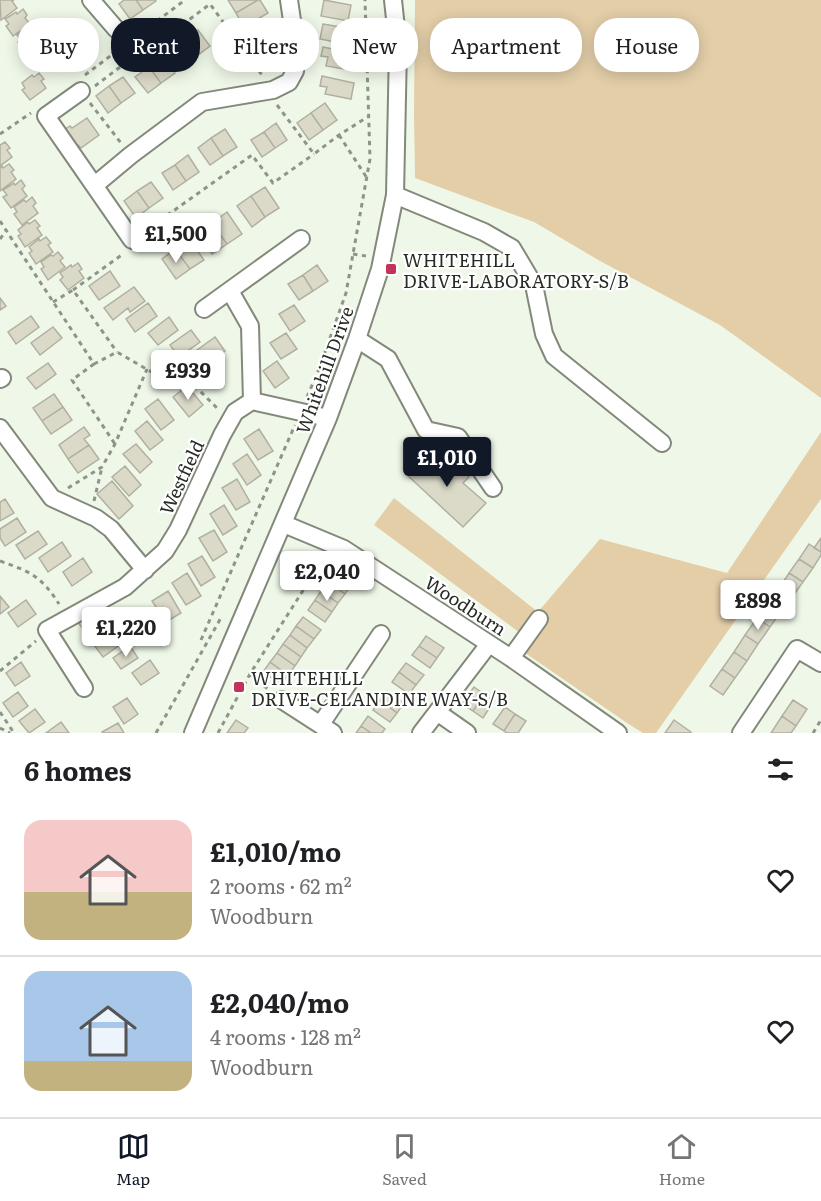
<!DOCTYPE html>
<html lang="en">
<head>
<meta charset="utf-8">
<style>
	body { margin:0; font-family:Literata,serif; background:#f6f6f6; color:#202124; height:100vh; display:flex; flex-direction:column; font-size:22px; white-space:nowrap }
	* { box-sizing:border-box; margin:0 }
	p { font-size:20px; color:#757577 }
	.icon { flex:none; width:33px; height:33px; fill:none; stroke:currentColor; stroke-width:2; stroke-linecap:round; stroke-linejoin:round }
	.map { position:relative; height:733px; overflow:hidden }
	.side { display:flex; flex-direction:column; background:#fff; flex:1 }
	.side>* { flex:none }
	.guide { position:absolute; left:18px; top:18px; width:786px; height:54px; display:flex; gap:12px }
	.price { position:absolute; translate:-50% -51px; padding:0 14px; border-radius:6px; background:#fff; color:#222; font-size:20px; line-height:39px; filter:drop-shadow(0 2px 3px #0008) }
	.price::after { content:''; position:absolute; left:50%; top:36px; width:18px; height:14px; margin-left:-9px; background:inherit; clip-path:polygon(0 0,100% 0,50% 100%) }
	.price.on { background:#111827; color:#fff }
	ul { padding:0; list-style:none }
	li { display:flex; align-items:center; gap:18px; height:150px; padding:0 24px }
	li+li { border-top:2px solid #e0e0e0 }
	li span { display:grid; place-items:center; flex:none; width:168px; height:120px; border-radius:18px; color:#555 }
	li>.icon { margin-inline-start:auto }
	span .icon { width:72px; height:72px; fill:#fffc; stroke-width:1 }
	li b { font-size:26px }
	h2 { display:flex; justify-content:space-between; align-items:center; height:72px; padding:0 24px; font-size:26px }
	.pill { padding:0 21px; border-radius:24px; background:#fff; box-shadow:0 3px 15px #0003; font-size:21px; line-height:54px }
	.pill.on { background:#111827; color:#fff }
	.dock { display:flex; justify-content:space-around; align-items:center; height:84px; border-top:2px solid #e0e0e0; background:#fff; font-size:16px; color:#757577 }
	.dock a { display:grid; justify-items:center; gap:3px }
	.dock .on { color:#111827 }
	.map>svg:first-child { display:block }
	.green { fill:#e3cea8 }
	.building { fill:#dbdac9; stroke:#b1b0a0; stroke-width:1.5 }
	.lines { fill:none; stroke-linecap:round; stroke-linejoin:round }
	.minor-casing { stroke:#82897b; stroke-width:20 }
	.path { stroke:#8d9489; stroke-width:3; stroke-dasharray:4.5 4.5; stroke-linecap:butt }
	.minor { stroke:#fff; stroke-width:16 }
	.poi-dot { fill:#c2325b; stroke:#fff; stroke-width:2 }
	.labels { text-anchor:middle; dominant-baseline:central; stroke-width:4.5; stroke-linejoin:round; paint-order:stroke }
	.poi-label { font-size:18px; fill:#282c26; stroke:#fff; text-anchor:start }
	.street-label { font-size:18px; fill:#282c26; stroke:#fff }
</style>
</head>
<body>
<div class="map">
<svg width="821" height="733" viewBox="0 0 821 733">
	<rect width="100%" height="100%" fill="#eff8e8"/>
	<path class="green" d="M415 0H821V398L720 325 600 261 534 222 415 178 414 115Z
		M821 432V499L656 733H643L627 723 512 644 520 633 374 525 394 498 538 612 600 539 727 573Z"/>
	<path class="building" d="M0 0H14L12 1 17 8 1 20Z
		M124 0H136L143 10 130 19 119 4Z
		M136 0H155L156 1 143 10Z
		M228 0H258L236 13Z
		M258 0H260L268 13 244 27 236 13Z
		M324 0 351 5 348 21 321 16Z
		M23 9 27 15 25 18 30 24 13 36 6 26 9 24 5 19 16 12 17 14Z
		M323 24 353 29 350 45 320 39Z
		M35 25 40 31 37 33 42 40 25 52 18 42 21 39 17 35 28 27 29 29Z
		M198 30 210 46 197 56 185 40Z
		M185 40 197 56 183 66 171 49Z
		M46 41 51 47 48 50 53 57 37 69 29 58 32 56 29 51 39 44 41 46Z
		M323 47 353 53 350 70 326 66 328 57 321 56Z
		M162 57 175 73 161 83 149 67Z
		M149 67 161 83 148 93 135 77Z
		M39 73 44 79 41 81 46 88 30 100 22 90 25 88 22 83 32 75 34 77Z
		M322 76 354 83 351 99 325 94 327 87 320 86Z
		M123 77 135 93 121 103 109 86Z
		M109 86 121 103 108 113 96 96Z
		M325 103 337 120 323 130 311 113Z
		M311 113 323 130 309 140 297 123Z
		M87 118 99 135 81 148 78 145 76 146 64 130 70 126 72 128Z
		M276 123 287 140 275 148 264 132Z
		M225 129 237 147 223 156 211 138Z
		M264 132 275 148 262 157 251 140Z
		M211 138 223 156 210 165 198 148Z
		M5 142 10 148 7 150 12 157 0 166V145Z
		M188 155 199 172 186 181 175 165Z
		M9 164 14 170 11 172 16 179 0 191V168L2 166 3 168Z
		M175 165 186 181 173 190 162 173Z
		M21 180 25 186 22 189 27 196 11 208 3 197 7 195 3 190 14 183 15 185Z
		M151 182 163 198 149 208 137 191Z
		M265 187 279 208 265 217 251 196Z
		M137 191 149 208 136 218 124 201Z
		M251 196 265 217 252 227 237 206Z
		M32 197 36 203 33 206 38 213 22 225 14 214 17 212 14 207 24 200 26 202Z
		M227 212 242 234 227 244 212 223Z
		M35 220 40 226 37 228 42 235 25 247 18 236 21 234 18 230 28 222 29 224Z
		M212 223 227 244 212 254 197 233Z
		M46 237 51 243 48 245 53 252 36 264 29 253 32 251 29 247 39 239 40 241Z
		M189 239 204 260 190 269 175 249Z
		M175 249 190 269 176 279 162 259Z
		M58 252 63 258 60 261 65 267 48 280 41 269 44 267 41 262 51 255 53 256Z
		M78 263 82 269 79 271 84 278 68 290 60 280 63 277 60 273 71 265 72 267Z
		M317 265 328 281 313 291 303 275Z
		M110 271 120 286 99 300 89 286Z
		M303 275 313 291 299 300 288 284Z
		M134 287 145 301 130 312 128 308 113 320 104 308Z
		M0 298 6 306 0 310Z
		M148 303 157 316 135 332 126 319Z
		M294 305 305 321 290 331 279 314Z
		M31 316 39 327 16 344 8 332Z
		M169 317 178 330 158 345 148 333Z
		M53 327 62 338 40 355 31 343Z
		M191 330 200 342 179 357 170 345Z
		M286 333 297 349 281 359 270 343Z
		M215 337 225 351 217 357 220 362 208 370 205 366 203 367 193 353Z
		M277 361 289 378 275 388 263 371Z
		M48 363 56 374 36 389 27 378Z
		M187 386 203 405 189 417 173 397Z
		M54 394 63 407 42 421 33 408Z
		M158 399 174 420 161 430 145 409Z
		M63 407 72 420 51 434 42 421Z
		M147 421 163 440 150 450 135 431Z
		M84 427 90 435 84 439 89 445 68 459 59 445Z
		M259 429 273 451 258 460 244 439Z
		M136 444 152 462 140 473 123 454Z
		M89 445 99 459 78 473 68 459Z
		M426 452 444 469 452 461 469 477 463 483 486 503 463 527 406 474Z
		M247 454 261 475 247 485 233 464Z
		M125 466 141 485 129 496 112 477Z
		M237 479 250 502 236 510 222 488Z
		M112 481 133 506 119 519 97 494Z
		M5 499 14 513 0 521V502Z
		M224 505 237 526 223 535 210 514Z
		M17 518 26 532 5 546 0 538V529Z
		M214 530 227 552 213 561 199 538Z
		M38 531 47 544 25 559 16 545Z
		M821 538V552L814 548Z
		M62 542 71 556 48 572 39 558Z
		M809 544 821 552V555L813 568 799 559Z
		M202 556 215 577 201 586 188 564Z
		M83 558 92 572 72 586 63 572Z
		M799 559 813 568 803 582 789 573Z
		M187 573 201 596 186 605 172 583Z
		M334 573 351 585 345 594 328 582Z
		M789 573 803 582 793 596 780 587Z
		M328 582 345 594 338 603 321 591Z
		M168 591 181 613 166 622 152 601Z
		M321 591 338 603 332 612 315 600Z
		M0 596 9 607 0 614Z
		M26 600 36 614 18 627 8 613Z
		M315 600 332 612 325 622 308 610Z
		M769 601 782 610 770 627 757 618Z
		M95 608 104 620 86 633 77 621Z
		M303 617 321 630 314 639 296 626Z
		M757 618 770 627 758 644 745 635Z
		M104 620 113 632 94 645 86 633Z
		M296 626 314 639 307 648 290 635Z
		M113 632 121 644 103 657 94 645Z
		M290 635 307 648 301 657 283 644Z
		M745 635 758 644 747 661 734 652Z
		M426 636 444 648 437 658 419 646Z
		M283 644 301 657 295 666 277 653Z
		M130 646 138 658 121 669 113 658Z
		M419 646 437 658 430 668 412 655Z
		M734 652 747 661 735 678 722 669Z
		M277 653 295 666 288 675 270 662Z
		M150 660 159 673 141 685 132 673Z
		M21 662 30 676 15 686 6 673Z
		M270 662 288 675 281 684 263 672Z
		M406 663 424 675 416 685 399 672Z
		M722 669 735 678 723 695 710 686Z
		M399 672 416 685 409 694 392 682Z
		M474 687 484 694 473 711 462 704Z
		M387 691 404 703 397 713 380 700Z
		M18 692 28 706 13 717 3 703Z
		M484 694 494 701 483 718 473 711Z
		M127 698 138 714 124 724 113 707Z
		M380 700 397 713 390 722 373 710Z
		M793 700 807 709 796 726 782 716Z
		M505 707 515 714 504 731 493 724Z
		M35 709 45 722 29 733 19 721Z
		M515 714 526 721 518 733H507L504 731Z
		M368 716 385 729 382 733H371L361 726Z
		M782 716 796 726 791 733H771Z
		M236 720 248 728 244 733H227Z
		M674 720 691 732 690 733H665Z
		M61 722 69 733H46Z
		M118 723 124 733H103L102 732Z
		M361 726 371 733H356Z"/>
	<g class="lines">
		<defs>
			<path id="minor" d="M91 0 116 29
				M81 91 46 116 132 240
				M95 185 131 155 202 102 273 90 289 82 295 71 296 48 289 0
				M395 195 484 232 512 248 534 285 544 334 554 356 662 443
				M230 291 250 326 252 401
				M204 309 301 239
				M357 339 388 359 426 430 458 437 493 488
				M0 379 2 378
				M0 428 52 498 96 518 111 529 145 570
				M284 524 344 549 511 658 618 733
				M511 658 539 619
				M84 688 47 630 125 587 165 551 178 530 222 435 235 412 252 401 328 418
				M282 700 333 733
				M437 712 467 733
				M321 724 381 634
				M193 733 328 418 357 339 380 269 395 195 398 47 393 0
				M421 733 489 644
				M741 733 797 649 821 663"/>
		</defs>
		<use href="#minor" class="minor-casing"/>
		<path class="path" d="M131 24 150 49 210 4 262 75
			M116 52 124 64
			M85 75 185 0
			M95 86 124 64 126 67 150 49
			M90 103 121 143
			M277 105 314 154 339 135 369 116
			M0 134 31 113
			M339 135 367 178
			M0 221 94 364 117 352 162 378 181 372 218 409
			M145 231 252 155 273 183 314 154
			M0 239 6 231
			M353 254 366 256
			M73 290 123 254
			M53 302 73 290 117 352
			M94 364 72 380 115 444
			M307 397 319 369 346 293 370 159 365 0
			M68 488 102 467 115 444 147 369
			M94 501 102 467
			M0 561C31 572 41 576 59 604
			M201 640 295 425
			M0 671 36 641
			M250 674 269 690
			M0 712 14 733
			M0 728 10 733
			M156 733 222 616
			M218 733 250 674 323 559
			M813 733 821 720"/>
		<use href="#minor" class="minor"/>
	</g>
	<g class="poi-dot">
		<rect x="385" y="263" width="12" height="12" rx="3"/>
		<rect x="233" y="681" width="12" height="12" rx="3"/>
	</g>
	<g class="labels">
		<g class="poi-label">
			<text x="403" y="259">WHITEHILL<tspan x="403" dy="21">DRIVE-LABORATORY-S/B</tspan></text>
			<text x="251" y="677">WHITEHILL<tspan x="251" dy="21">DRIVE-CELANDINE WAY-S/B</tspan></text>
		</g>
		<g class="street-label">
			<text transform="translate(324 370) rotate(-70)">Whitehill Drive</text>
			<text transform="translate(181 477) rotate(-65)">Westfield</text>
			<text transform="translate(466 605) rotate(33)">Woodburn</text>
		</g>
	</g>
</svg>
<b class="price" style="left:176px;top:264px">£1,500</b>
<b class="price" style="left:188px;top:401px">£939</b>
<b class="price on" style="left:447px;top:488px">£1,010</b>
<b class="price" style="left:327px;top:602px">£2,040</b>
<b class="price" style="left:758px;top:631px">£898</b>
<b class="price" style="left:126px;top:658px">£1,220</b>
<div class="guide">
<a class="pill">Buy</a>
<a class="pill on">Rent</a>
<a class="pill">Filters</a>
<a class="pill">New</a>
<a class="pill">Apartment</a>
<a class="pill">House</a>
</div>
</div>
<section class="side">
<h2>6 homes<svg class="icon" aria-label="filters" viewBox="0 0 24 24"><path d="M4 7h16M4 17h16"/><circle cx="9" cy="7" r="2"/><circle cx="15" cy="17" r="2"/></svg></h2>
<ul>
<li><span style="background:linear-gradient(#f6c9c9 60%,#c2b280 0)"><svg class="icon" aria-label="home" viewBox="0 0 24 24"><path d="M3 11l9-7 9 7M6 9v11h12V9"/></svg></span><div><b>£1,010/mo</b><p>2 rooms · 62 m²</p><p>Woodburn</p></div><svg class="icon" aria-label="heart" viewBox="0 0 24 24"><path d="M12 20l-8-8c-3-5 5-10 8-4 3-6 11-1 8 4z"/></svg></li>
<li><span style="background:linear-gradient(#a9c7e8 75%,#c2b280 0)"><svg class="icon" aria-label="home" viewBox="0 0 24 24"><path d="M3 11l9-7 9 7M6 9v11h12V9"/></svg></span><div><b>£2,040/mo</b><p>4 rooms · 128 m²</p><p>Woodburn</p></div><svg class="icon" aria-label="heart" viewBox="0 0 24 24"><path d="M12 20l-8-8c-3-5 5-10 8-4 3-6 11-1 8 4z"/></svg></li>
</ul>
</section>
<nav class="dock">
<a class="on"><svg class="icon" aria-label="map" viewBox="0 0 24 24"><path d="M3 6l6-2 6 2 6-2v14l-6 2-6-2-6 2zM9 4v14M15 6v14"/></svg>Map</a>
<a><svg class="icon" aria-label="saved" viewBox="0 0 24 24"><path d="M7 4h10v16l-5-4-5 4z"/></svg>Saved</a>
<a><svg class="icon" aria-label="home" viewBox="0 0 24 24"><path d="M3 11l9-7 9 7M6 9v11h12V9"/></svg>Home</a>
</nav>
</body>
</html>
